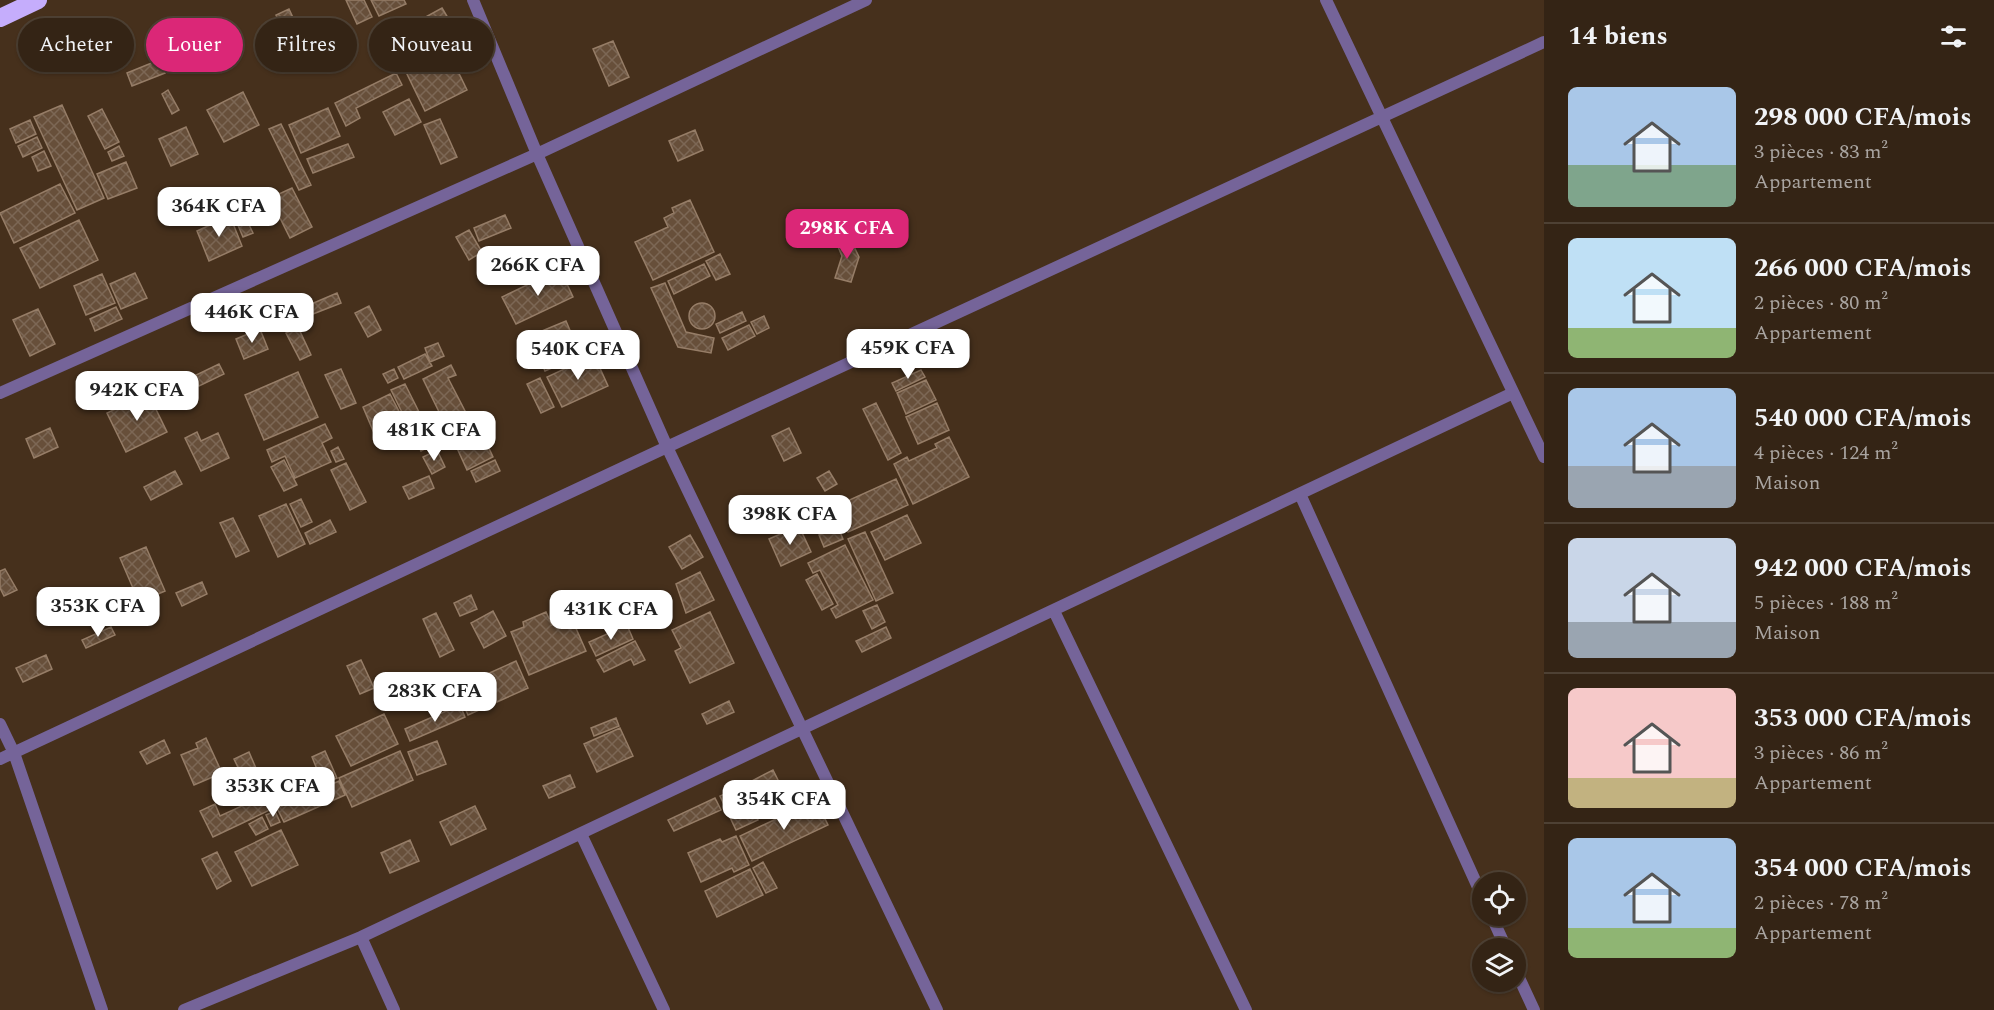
<!DOCTYPE html>
<html lang="fr">
<head>
<meta charset="utf-8">
<style>
	body { margin:0; font-family:Spectral,serif; background:#3c2c1e; color:#f1f3f6; height:100vh; display:flex; flex-direction:column; font-size:22px; white-space:nowrap }
	* { box-sizing:border-box; margin:0 }
	p { font-size:20px; color:#a9a4a0 }
	.icon { flex:none; width:33px; height:33px; fill:none; stroke:currentColor; stroke-width:2; stroke-linecap:round; stroke-linejoin:round }
	.map { position:relative; flex:1; overflow:hidden }
	.drawer { display:flex; flex-direction:column; background:#342415; width:450px }
	.drawer>* { flex:none }
	.hud { position:absolute; left:18px; top:18px; width:570px; height:54px; display:flex; gap:12px }
	.fabs { position:absolute; left:1472px; top:872px; display:grid; gap:12px }
	.fabs a { display:grid; place-items:center; width:54px; height:54px; border-radius:50%; background:#342415; box-shadow:0 2px 4px #0004,0 0 0 2px #4e4134; font-size:30px }
	.price { position:absolute; translate:-50% -51px; padding:0 14px; border-radius:12px; background:#fff; color:#222; font-size:20px; line-height:39px; filter:drop-shadow(0 2px 3px #0008) }
	.price::after { content:''; position:absolute; left:50%; top:36px; width:18px; height:14px; margin-left:-9px; background:inherit; clip-path:polygon(0 0,100% 0,50% 100%) }
	.price.current { background:#db2777; color:#fff }
	ul { padding:0; list-style:none }
	li { display:flex; align-items:center; gap:18px; height:150px; padding:0 24px }
	li+li { border-top:2px solid #4e4134 }
	li span { display:grid; place-items:center; flex:none; width:168px; height:120px; border-radius:9px; color:#555 }
	li>.icon { margin-inline-start:auto }
	span .icon { width:72px; height:72px; fill:#fffc; stroke-width:1 }
	li b { font-size:26px }
	h2 { display:flex; justify-content:space-between; align-items:center; height:72px; padding:0 24px; font-size:26px }
	.pill { padding:0 21px; border-radius:27px; background:#342415; box-shadow:0 2px 4px #0004,0 0 0 2px #4e4134; font-size:21px; line-height:54px }
	.pill.current { background:#db2777; color:#fff }
	main { display:flex; flex:1; min-height:0 }
	.map>svg:first-child { display:block }
	.building { fill:url(#building-cross-hatch); stroke:#967d67; stroke-width:1.5 }
	.lines { fill:none; stroke-linecap:round; stroke-linejoin:round }
	.street { stroke:#756499; stroke-width:12 }
	.highway { stroke:#c5adfc; stroke-width:18 }
</style>
</head>
<body>
<main>
<div class="map">
<svg width="1544" height="1010" viewBox="0 0 1544 1010">
	<defs>
		<pattern id="building-cross-hatch" width="8" height="8" patternUnits="userSpaceOnUse" patternTransform="scale(1.5)"><rect width="8" height="8" fill="#674f3a"/><path d="M0 0l8 8M0 8l8-8" fill="none" stroke="#7c6755"/></pattern>
	</defs>
	<rect width="100%" height="100%" fill="#46301c"/>
	<path class="building" d="M346 0H364L372 17 357 24Z
		M371 0H404L406 4 379 16Z
		M442 8 457 33 434 45 420 20Z
		M289 9 301 35 288 41 276 15Z
		M223 29 235 54 194 73 181 48Z
		M613 41 629 77 609 86 593 49Z
		M448 51 467 90 425 111 406 72Z
		M159 60 165 73 132 86 127 73Z
		M396 73 402 85 356 108 360 118 346 126 335 103Z
		M168 90 179 110 172 114 162 94Z
		M243 92 259 125 224 142 207 110Z
		M409 99 421 122 395 135 383 112Z
		M62 105 104 198 77 210 34 117Z
		M328 108 340 136 301 153 289 125Z
		M102 109 119 142 105 149 88 116Z
		M440 119 457 157 441 164 424 125Z
		M30 120 36 134 16 143 10 129Z
		M281 124 311 185 299 190 269 129Z
		M186 127 198 154 171 166 159 139Z
		M695 130 703 150 678 161 669 141Z
		M37 137 42 148 23 157 18 146Z
		M348 144 354 157 313 173 307 159Z
		M119 146 124 156 112 161 108 152Z
		M44 151 51 166 38 171 32 157Z
		M126 162 137 188 108 199 97 174Z
		M60 184 75 213 14 243 0 213Z
		M292 188 312 227 290 238 270 198Z
		M690 200 714 252 653 280 635 242 668 227 664 218 674 213 672 208Z
		M243 212 253 233 243 237 234 216Z
		M505 215 511 228 479 241 474 228Z
		M230 216 242 246 209 261 197 231Z
		M79 220 98 260 40 288 20 248Z
		M469 230 482 252 469 260 456 237Z
		M849 236 859 257 851 282 835 278 842 256 836 242Z
		M720 254 730 274 716 280 706 261Z
		M704 264 710 276 674 294 668 281Z
		M560 269 573 297 516 324 502 297Z
		M135 273 147 298 121 309 110 284Z
		M102 274 115 303 86 315 74 286Z
		M665 283 686 332 714 338 711 353 678 347 651 288Z
		M337 293 341 303 313 314 309 305Z
		M689 316a13 13 0 1 1 26 0a13 13 0 1 1-26 0Z
		M369 306 381 330 368 337 355 313Z
		M116 307 122 319 95 331 90 319Z
		M38 309 55 344 30 356 13 320Z
		M742 312 746 321 720 333 716 324Z
		M764 316 769 328 757 334 751 322Z
		M566 321 572 335 582 331 591 351 545 371 530 336Z
		M749 325 755 336 728 350 722 338Z
		M298 327 311 355 300 360 286 333Z
		M260 329 268 349 244 359 236 339Z
		M438 343 444 356 430 362 425 348Z
		M425 354 432 366 404 379 398 367Z
		M594 355 608 386 562 407 547 377Z
		M219 364 224 374 199 386 194 376Z
		M451 365 456 375 448 378 465 411 444 422 423 379Z
		M341 369 356 403 341 409 325 375Z
		M394 369 398 378 388 383 383 374Z
		M921 370 925 377 896 391 892 383Z
		M298 372 318 417 264 440 245 395Z
		M540 378 554 407 541 413 527 384Z
		M926 380 936 400 906 414 897 393Z
		M405 384 435 444 421 451 391 390Z
		M148 393 167 432 126 452 107 413Z
		M390 394 403 419 374 433 363 407Z
		M876 403 901 453 888 460 863 409Z
		M937 403 949 430 918 444 906 417Z
		M473 414 493 457 467 470 447 426Z
		M325 424 332 438 322 443 331 462 295 478 285 456 272 462 267 450Z
		M50 428 58 447 34 458 26 439Z
		M789 428 801 453 784 461 772 436Z
		M197 432 201 441 218 433 229 458 201 471 185 438Z
		M949 437 969 477 913 504 894 464 907 457 909 461 937 448 935 444Z
		M338 447 344 459 336 462 331 451Z
		M437 450 445 467 432 474 423 457Z
		M284 460 297 485 284 491 271 467Z
		M495 460 500 471 476 482 471 471Z
		M346 463 366 502 350 510 331 470Z
		M175 471 182 484 151 500 144 487Z
		M829 471 837 484 825 491 817 478Z
		M429 476 434 488 409 499 403 487Z
		M896 479 908 505 848 532 836 506Z
		M301 499 312 522 301 527 290 504Z
		M286 504 305 544 278 557 259 516Z
		M907 515 921 543 885 560 871 532Z
		M233 518 249 551 236 557 220 523Z
		M330 520 336 532 310 544 305 533Z
		M799 526 811 552 781 566 769 539Z
		M838 527 843 539 824 547 819 535Z
		M865 532 893 593 876 601 848 539Z
		M690 535 703 557 682 569 669 547Z
		M845 545 873 600 836 618 831 609 838 605 820 570 813 573 808 563Z
		M146 547 165 591 139 602 120 558Z
		M5 569 17 590 4 596 0 588V571Z
		M700 572 714 600 686 613 676 584Z
		M817 574 833 604 822 610 806 580Z
		M202 582 207 594 182 606 176 593Z
		M471 595 477 609 460 616 454 603Z
		M877 605 885 622 872 629 863 611Z
		M493 611 506 636 484 648 471 623Z
		M546 612 552 625 571 617 586 651 529 675 511 632 524 627 523 622Z
		M710 612 734 663 690 683 675 651 681 648 672 630Z
		M436 613 454 650 440 657 423 619Z
		M627 625 633 639 596 656 589 642Z
		M111 627 115 635 86 648 82 640Z
		M886 627 891 638 862 652 856 641Z
		M635 641 645 660 634 665 631 659 604 672 597 660Z
		M46 655 52 669 23 682 16 668Z
		M361 660 374 688 360 694 347 666Z
		M516 661 528 688 468 715 456 688Z
		M729 701 734 712 707 724 702 714Z
		M460 705 465 717 410 741 405 729Z
		M384 714 398 744 351 766 336 736Z
		M616 718 619 726 594 736 591 728Z
		M620 728 633 756 597 772 584 744Z
		M206 738 222 773 194 785 181 755 198 748 196 743Z
		M164 740 170 753 147 764 140 752Z
		M437 741 446 764 417 775 408 752Z
		M325 751 337 778 323 784 312 757Z
		M400 751 413 780 352 807 339 778Z
		M249 752 258 773 244 780 234 759Z
		M773 770 788 800 762 814 746 784Z
		M570 775 575 787 549 798 543 786Z
		M339 781 345 795 284 822 277 808Z
		M262 782 274 808 213 837 200 811 215 804 220 816 255 800 249 788Z
		M742 786 758 820 736 830 720 796Z
		M715 798 721 810 674 831 668 820Z
		M816 800 828 825 752 861 740 836Z
		M475 806 486 829 451 845 440 822Z
		M275 811 280 822 271 826 266 815Z
		M262 817 268 829 256 835 249 824Z
		M281 830 298 865 252 886 235 852Z
		M736 836 749 865 734 872 732 868 701 882 688 853 720 839 722 842Z
		M410 840 419 861 390 873 381 853Z
		M217 852 231 881 217 889 202 859Z
		M763 862 777 888 766 893 753 868Z
		M750 869 763 895 717 917 705 891Z"/>
	<g class="lines">
		<path class="street" d="M473 0 537 154 667 447 937 1010
			M1326 0 1544 457
			M0 393 537 154 866 0
			M1300 494 1482 896
			M1054 611 1246 1010
			M0 724 14 753 102 1010
			M0 759 667 447 1544 42
			M581 834 664 1010
			M1491 915 1506 948
			M361 937 394 1010
			M1515 969 1534 1010
			M184 1010 361 937 1513 393"/>
		<path class="highway" d="M0 18 38 0"/>
	</g>
</svg>
<div class="fabs">
<a><svg class="icon" aria-label="locate" viewBox="0 0 24 24"><circle cx="12" cy="12" r="6"/><path d="M12 2v4M12 18v4M2 12h4M18 12h4"/></svg></a>
<a><svg class="icon" aria-label="layers" viewBox="0 0 24 24"><path d="M12 4l9 5-9 5-9-5zM3 14l9 5 9-5"/></svg></a>
</div>
<b class="price" style="left:219px;top:238px">364K CFA</b>
<b class="price current" style="left:847px;top:260px">298K CFA</b>
<b class="price" style="left:538px;top:297px">266K CFA</b>
<b class="price" style="left:252px;top:344px">446K CFA</b>
<b class="price" style="left:908px;top:380px">459K CFA</b>
<b class="price" style="left:578px;top:381px">540K CFA</b>
<b class="price" style="left:137px;top:422px">942K CFA</b>
<b class="price" style="left:434px;top:462px">481K CFA</b>
<b class="price" style="left:790px;top:546px">398K CFA</b>
<b class="price" style="left:98px;top:638px">353K CFA</b>
<b class="price" style="left:611px;top:641px">431K CFA</b>
<b class="price" style="left:435px;top:723px">283K CFA</b>
<b class="price" style="left:273px;top:818px">353K CFA</b>
<b class="price" style="left:784px;top:831px">354K CFA</b>
<div class="hud">
<a class="pill">Acheter</a>
<a class="pill current">Louer</a>
<a class="pill">Filtres</a>
<a class="pill">Nouveau</a>
</div>
</div>
<section class="drawer">
<h2>14 biens<svg class="icon" aria-label="filters" viewBox="0 0 24 24"><path d="M4 7h16M4 17h16"/><circle cx="9" cy="7" r="2"/><circle cx="15" cy="17" r="2"/></svg></h2>
<ul>
<li><span style="background:linear-gradient(#a9c7e8 65%,#7fa58c 0)"><svg class="icon" aria-label="home" viewBox="0 0 24 24"><path d="M3 11l9-7 9 7M6 9v11h12V9"/></svg></span><div><b>298 000 CFA/mois</b><p>3 pièces · 83 m²</p><p>Appartement</p></div></li>
<li><span style="background:linear-gradient(#bfe0f5 75%,#8fb573 0)"><svg class="icon" aria-label="home" viewBox="0 0 24 24"><path d="M3 11l9-7 9 7M6 9v11h12V9"/></svg></span><div><b>266 000 CFA/mois</b><p>2 pièces · 80 m²</p><p>Appartement</p></div></li>
<li><span style="background:linear-gradient(#a9c7e8 65%,#9aa5b1 0)"><svg class="icon" aria-label="home" viewBox="0 0 24 24"><path d="M3 11l9-7 9 7M6 9v11h12V9"/></svg></span><div><b>540 000 CFA/mois</b><p>4 pièces · 124 m²</p><p>Maison</p></div></li>
<li><span style="background:linear-gradient(#c9d6e8 70%,#9aa5b1 0)"><svg class="icon" aria-label="home" viewBox="0 0 24 24"><path d="M3 11l9-7 9 7M6 9v11h12V9"/></svg></span><div><b>942 000 CFA/mois</b><p>5 pièces · 188 m²</p><p>Maison</p></div></li>
<li><span style="background:linear-gradient(#f6c9c9 75%,#c2b280 0)"><svg class="icon" aria-label="home" viewBox="0 0 24 24"><path d="M3 11l9-7 9 7M6 9v11h12V9"/></svg></span><div><b>353 000 CFA/mois</b><p>3 pièces · 86 m²</p><p>Appartement</p></div></li>
<li><span style="background:linear-gradient(#a9c7e8 75%,#8fb573 0)"><svg class="icon" aria-label="home" viewBox="0 0 24 24"><path d="M3 11l9-7 9 7M6 9v11h12V9"/></svg></span><div><b>354 000 CFA/mois</b><p>2 pièces · 78 m²</p><p>Appartement</p></div></li>
</ul>
</section>
</main>
</body>
</html>
